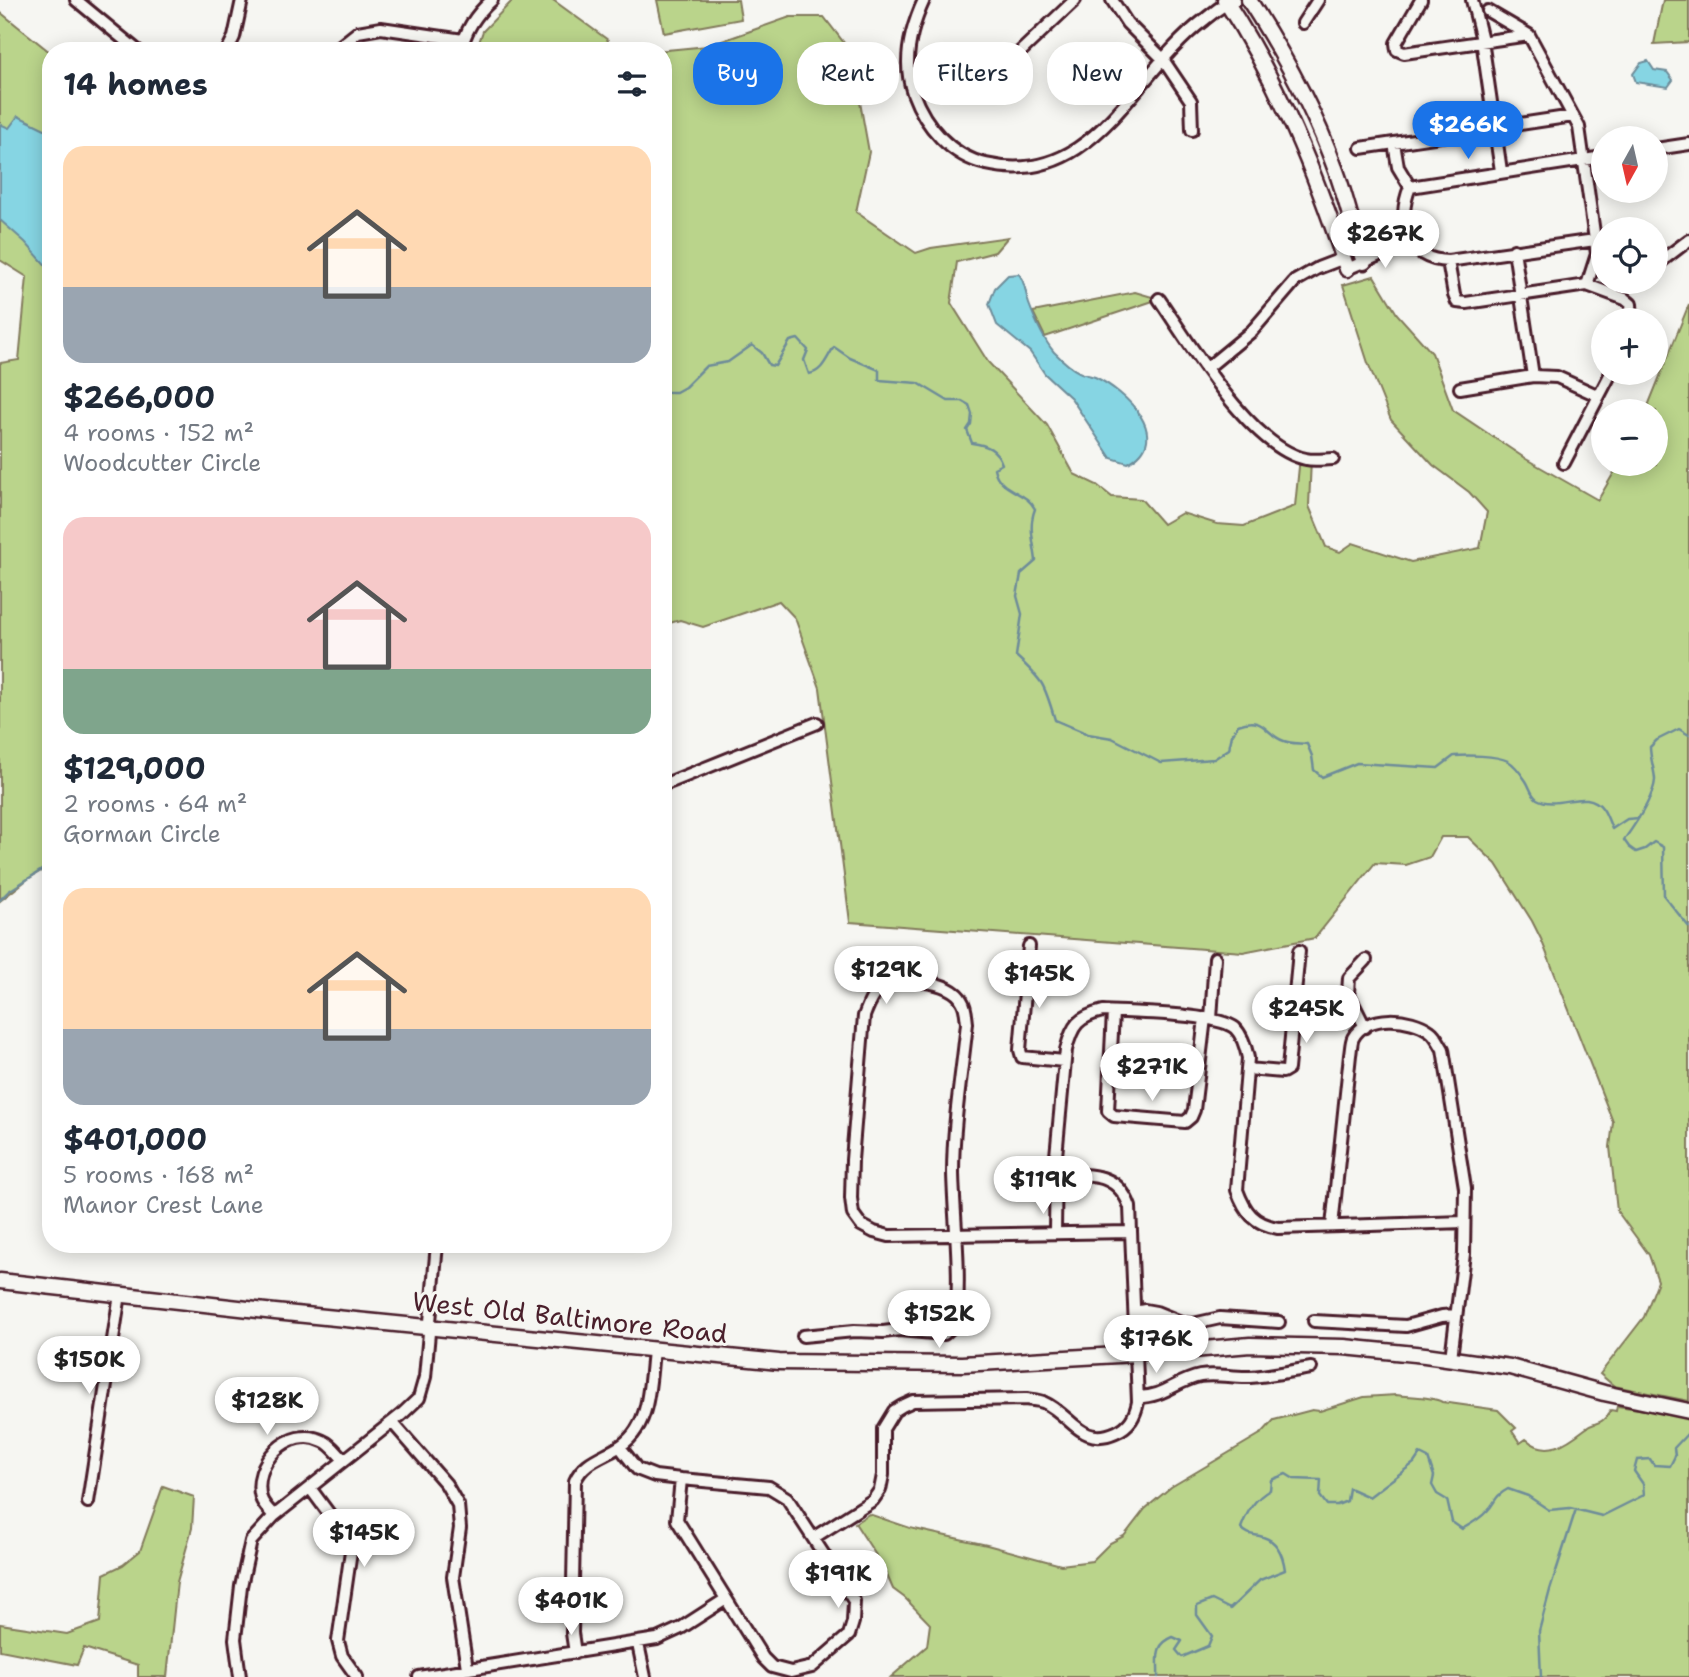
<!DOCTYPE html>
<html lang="en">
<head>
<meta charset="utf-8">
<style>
	body { margin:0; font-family:"Shantell Sans",sans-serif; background:#f2f2f3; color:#1f2937; height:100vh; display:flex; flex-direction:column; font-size:26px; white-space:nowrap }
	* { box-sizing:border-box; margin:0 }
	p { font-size:23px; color:#747a83 }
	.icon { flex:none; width:38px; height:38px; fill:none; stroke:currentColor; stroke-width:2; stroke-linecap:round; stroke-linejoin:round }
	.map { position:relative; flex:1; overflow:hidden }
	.details { position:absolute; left:42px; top:42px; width:630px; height:1211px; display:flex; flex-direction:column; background:#fff; border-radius:28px; box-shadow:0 4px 18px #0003 }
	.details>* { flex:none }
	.banner { position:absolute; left:693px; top:42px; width:665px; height:63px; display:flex; gap:14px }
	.needle { width:46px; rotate:188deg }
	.fabs { position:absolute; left:1591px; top:126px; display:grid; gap:14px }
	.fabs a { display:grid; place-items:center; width:77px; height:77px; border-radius:50%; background:#fff; box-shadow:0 4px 18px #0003; font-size:35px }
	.price { position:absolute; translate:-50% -60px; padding:0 16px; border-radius:24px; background:#fff; color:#222; font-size:23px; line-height:46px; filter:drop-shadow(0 2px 4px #0008) }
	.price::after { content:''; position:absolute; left:50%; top:42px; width:21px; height:16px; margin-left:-10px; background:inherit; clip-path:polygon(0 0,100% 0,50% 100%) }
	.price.current { background:#1a73e8; color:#fff }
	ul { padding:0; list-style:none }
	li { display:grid; align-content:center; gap:14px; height:371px; padding:0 21px }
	li span { display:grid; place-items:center; height:217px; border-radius:21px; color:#555 }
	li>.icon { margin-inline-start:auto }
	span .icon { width:126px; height:126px; fill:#fffc; stroke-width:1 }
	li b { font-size:30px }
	h2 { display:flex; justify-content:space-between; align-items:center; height:84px; padding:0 21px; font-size:30px }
	.tag { padding:0 24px; border-radius:28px; background:#fff; box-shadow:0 4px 18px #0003; font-size:24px; line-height:63px }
	.tag.current { background:#1a73e8; color:#fff }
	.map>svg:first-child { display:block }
	.green { fill:#bad48b; stroke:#827a5b; stroke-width:2 }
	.water { fill:#86d5e3; stroke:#6e8c99; stroke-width:2 }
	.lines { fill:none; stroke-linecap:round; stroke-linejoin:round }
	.stream { stroke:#6e8c99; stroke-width:2.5 }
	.street-casing { stroke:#4a1f2b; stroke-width:16 }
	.secondary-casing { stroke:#4a1f2b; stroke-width:19 }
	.street { stroke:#f6f6f2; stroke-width:10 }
	.secondary { stroke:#f6f6f2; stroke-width:14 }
	.labels { text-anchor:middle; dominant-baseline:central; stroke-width:6; stroke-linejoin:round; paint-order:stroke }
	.street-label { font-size:26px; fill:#4a1f2b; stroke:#f6f6f2 }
</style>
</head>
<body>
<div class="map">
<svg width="1689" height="1677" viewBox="0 0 1689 1677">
	<rect width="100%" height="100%" fill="#f6f6f2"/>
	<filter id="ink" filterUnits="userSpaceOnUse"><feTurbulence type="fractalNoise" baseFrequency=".0143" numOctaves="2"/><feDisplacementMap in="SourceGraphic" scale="14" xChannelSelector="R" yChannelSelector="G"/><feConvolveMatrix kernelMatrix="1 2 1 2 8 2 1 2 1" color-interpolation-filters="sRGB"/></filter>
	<g filter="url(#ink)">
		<path class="green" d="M513 0H553L608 40 603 51H476L483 31Z
			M657 0H738L741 19 664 33Z
			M1663 0H1689V42L1654 44Z
			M0 12 51 53V865L28 879 0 901V363L19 360 27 277 0 260Z
			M790 17H824L851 52 869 152 856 212 916 253 931 248 1008 237 995 252 957 262 951 303 988 362 1047 425 1074 474 1097 485 1112 497 1141 499 1163 524 1182 513 1217 524 1244 526 1295 506 1300 457 1311 459 1309 506 1326 547 1340 552 1353 543 1411 562 1480 548 1487 512 1469 492 1433 465 1391 420 1368 363 1343 285 1374 276 1397 314 1432 353 1453 410 1526 459 1598 500 1619 464H1656V411H1646L1689 304V1401L1614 1386 1600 1374 1644 1317 1658 1281 1649 1255 1617 1211 1610 1147 1613 1122 1541 939 1532 921 1496 864 1468 837H1441L1430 857 1406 865 1375 863 1315 938 1243 952 850 922 820 688 795 618 779 601 703 627 680 620 663 625V51H656L708 46Z
			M1135 292 1159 299 1045 337 1033 312Z
			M1396 1395C1409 1397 1431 1396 1442 1402L1498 1410 1516 1428 1512 1431 1520 1443 1526 1439C1547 1458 1567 1443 1585 1429 1599 1419 1599 1428 1611 1410L1616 1411 1617 1406 1689 1416V1677H891L927 1646 930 1624 905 1598 893 1589 883 1566 855 1523 869 1514 910 1528 987 1545 1061 1565 1092 1561 1110 1543 1124 1536 1145 1509 1171 1487 1262 1433 1274 1420 1312 1410 1320 1411 1364 1397Z
			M163 1486 194 1497 192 1528 177 1582 167 1677H138V1665L84 1648 77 1665 0 1650V1624L67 1634 100 1622 104 1574 123 1565 140 1551Z"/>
		<path class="water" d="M1648 61 1654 70 1667 72 1673 80 1668 87 1636 82 1633 74 1641 63Z
			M18 116 51 132V276L50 270 25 242 0 220V124L9 128Z
			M1019 274C1026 284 1025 293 1029 304 1035 320 1043 339 1054 352 1061 359 1070 368 1079 372 1084 375 1090 375 1095 377 1125 391 1175 438 1128 463L1111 458 1071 398 1045 374 1030 352 997 325 989 304 995 288 1008 275Z"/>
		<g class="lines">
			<path class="stream" d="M663 392H676L685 387 706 366 728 362 752 345 762 353 769 365 775 366 790 341 798 339 808 350 804 360 809 374C823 372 827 357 834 347L850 358 879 370V380L918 383 948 401H962L969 405 972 414 971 424 967 430 972 443C987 445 997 449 1002 464L994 468C999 493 1026 490 1035 509 1028 527 1034 542 1036 561L1021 574 1017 596 1022 614 1016 656C1044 682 1044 683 1055 720L1088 734 1112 738 1161 763 1214 759 1229 749 1232 735 1238 725C1265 715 1265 735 1284 741 1291 744 1300 743 1307 744L1312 756 1314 770 1322 777 1357 763 1438 768 1454 756C1467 755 1496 755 1508 761 1514 764 1522 775 1526 781 1530 787 1531 795 1537 799 1558 811 1587 786 1603 809 1607 815 1609 822 1612 829L1627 819 1639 818
				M663 404 665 407 663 411
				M1689 735 1679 729 1657 740 1650 747C1650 758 1655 772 1655 780 1654 797 1634 826 1624 840L1629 847 1636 852 1645 849 1654 842 1663 847 1664 896 1689 927
				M0 900 9 891 51 864
				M1158 1677C1159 1659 1153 1645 1173 1637L1182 1641 1176 1650 1182 1657 1208 1646 1212 1636 1197 1615V1606L1212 1600 1230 1609 1260 1580 1285 1570C1283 1555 1278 1541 1263 1537 1253 1534 1249 1536 1241 1528 1247 1512 1254 1499 1270 1490L1271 1480 1286 1474 1294 1479 1321 1480 1320 1496 1327 1505H1337L1347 1501 1349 1488 1369 1497 1414 1463 1420 1454 1428 1458 1434 1476 1432 1485 1437 1494 1447 1500 1452 1522 1462 1529C1471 1524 1480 1519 1487 1511 1497 1501 1493 1497 1508 1489L1528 1496 1549 1510 1570 1508 1602 1516 1644 1495 1643 1484 1634 1471 1637 1460 1650 1459 1654 1465 1670 1466 1675 1456 1674 1448 1689 1432
				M1541 1677 1539 1631 1550 1590 1576 1509"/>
			<defs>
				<path id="street" d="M76 0 138 51
					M924 0C911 28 902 62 913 93 925 126 951 156 986 164 1095 189 1132 74 1204 20 1214 12 1223 4 1235 0
					M1112 0 1127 23 1162 58 1191 101 1192 130
					M1421 0 1396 43 1397 50 1404 53 1529 35
					M1472 0 1482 40 1501 171
					M1488 11 1529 35 1579 127 1597 254 1587 285
					M1303 23 1318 0
					M227 51 234 37 242 0
					M334 51 358 32 381 28 463 40
					M461 51C465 30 476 14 492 0
					M1018 54 1075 0
					M1394 143 1398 167 1410 187
					M1361 148 1573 116
					M1656 149 1689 144
					M1603 157 1410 187C1396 221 1406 260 1448 261L1595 240 1603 247
					M1341 250 1405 226
					M1514 250 1533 376
					M1448 261 1454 295 1457 302 1466 303 1587 285 1625 299 1631 304 1632 320
					M1656 265 1689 240
					M1347 269 1410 242
					M1159 299C1190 344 1251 448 1306 459 1314 461 1325 459 1333 459
					M1207 368 1252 331 1295 281 1318 268 1344 258
					M1460 388 1533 376 1557 377 1599 396
					M1564 463 1611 373
					M663 785 817 723
					M1029 946 1020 1050 1022 1057 1064 1061
					M1113 1012 1108 1111 1114 1116 1185 1122 1191 1117 1194 1110 1205 1018
					M1211 1019 1215 958
					M1365 1027 1348 993 1349 978 1366 960
					M1247 1069 1283 1072 1288 1069 1299 951
					M1332 1226 1350 1055C1351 1050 1351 1042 1353 1038 1367 1013 1411 1017 1430 1031 1436 1035 1439 1043 1443 1049L1465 1188 1464 1254 1451 1358
					M1055 1232 1056 1156 1066 1050C1072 1025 1078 1017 1103 1011 1130 1013 1216 1013 1235 1028 1243 1036 1246 1048 1248 1058L1237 1190C1245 1212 1254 1224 1278 1228L1464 1222
					M1135 1312 1145 1310 1156 1312 1183 1323 1193 1324 1220 1318 1279 1322
					M1314 1321 1406 1326 1442 1316 1456 1315
					M803 1336 854 1331 883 1332 899 1330 944 1334 955 1324C962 1278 954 1220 953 1173 953 1123 962 1073 967 1023 966 1016 966 1007 962 1001 952 980 899 975 881 988 872 994 868 1006 864 1016L852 1160 851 1198 853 1214 861 1225 874 1232 889 1236 1131 1232
					M1138 1397C1164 1397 1176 1381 1200 1376 1216 1373 1234 1378 1250 1377 1270 1376 1290 1371 1311 1368
					M392 1422 446 1484 458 1505 460 1528 453 1577 467 1668
					M620 1447 637 1469 655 1476 681 1479
					M681 1479 769 1487 787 1498 854 1601 853 1622 849 1635 812 1667 791 1672 772 1667 763 1658 677 1520Z
					M310 1488 350 1542 351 1551 338 1641 342 1656 357 1677
					M88 1502 120 1294
					M274 1516C270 1511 263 1505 261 1498 251 1464 289 1424 323 1441 331 1444 337 1453 343 1459
					M813 1538 873 1500 880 1490 883 1475V1429L894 1411 902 1406 913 1401 1026 1399C1032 1400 1038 1400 1043 1402 1071 1414 1081 1448 1116 1432 1130 1426 1135 1416 1138 1402L1130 1207C1117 1170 1088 1176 1055 1174
					M638 1644 645 1677
					M575 1653 572 1633 575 1481C583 1462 600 1458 617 1448 651 1429 649 1385 653 1351
					M240 1677 235 1639 241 1586 251 1541 274 1516 401 1415 419 1398 425 1377 437 1244
					M419 1677 657 1639 681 1628 726 1599"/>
				<path id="secondary" d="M1225 0C1279 83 1316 174 1347 269
					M1249 0C1283 53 1314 109 1335 168 1347 199 1353 231 1364 262
					M0 1281 275 1312 779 1362 962 1364 1136 1354C1149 1350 1158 1346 1170 1352L1250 1345 1344 1347 1425 1355 1510 1367 1604 1393 1689 1411"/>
			</defs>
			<use href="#street" class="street-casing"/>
			<use href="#secondary" class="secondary-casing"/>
			<use href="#street" class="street"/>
			<use href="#secondary" class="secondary"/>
		</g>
	</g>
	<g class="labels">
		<g class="street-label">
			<text transform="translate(570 1317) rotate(6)">West Old Baltimore Road</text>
		</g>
	</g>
</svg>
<div class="fabs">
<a><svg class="needle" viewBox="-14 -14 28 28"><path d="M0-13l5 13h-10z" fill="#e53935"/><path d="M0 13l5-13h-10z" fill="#747a83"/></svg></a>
<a><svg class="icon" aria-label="locate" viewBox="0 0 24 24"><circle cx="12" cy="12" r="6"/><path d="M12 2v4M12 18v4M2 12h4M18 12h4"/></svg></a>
<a>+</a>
<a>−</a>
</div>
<b class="price current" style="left:1468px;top:161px">$266K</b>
<b class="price" style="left:1385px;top:270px">$267K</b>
<b class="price" style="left:886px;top:1006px">$129K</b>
<b class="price" style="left:1039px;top:1010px">$145K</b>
<b class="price" style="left:1306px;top:1045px">$245K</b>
<b class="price" style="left:1152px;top:1103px">$271K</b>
<b class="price" style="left:1043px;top:1216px">$119K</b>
<b class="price" style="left:939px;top:1350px">$152K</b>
<b class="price" style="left:1156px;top:1375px">$176K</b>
<b class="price" style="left:89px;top:1396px">$150K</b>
<b class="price" style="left:267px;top:1437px">$128K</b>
<b class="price" style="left:364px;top:1569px">$145K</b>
<b class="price" style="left:838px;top:1610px">$191K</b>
<b class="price" style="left:571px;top:1637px">$401K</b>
<div class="banner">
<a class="tag current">Buy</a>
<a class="tag">Rent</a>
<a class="tag">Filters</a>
<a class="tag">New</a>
</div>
<section class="details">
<h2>14 homes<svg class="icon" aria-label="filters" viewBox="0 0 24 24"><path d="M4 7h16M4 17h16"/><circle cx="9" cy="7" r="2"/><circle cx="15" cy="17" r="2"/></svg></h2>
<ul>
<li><span style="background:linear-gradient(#ffd9b3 65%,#9aa5b1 0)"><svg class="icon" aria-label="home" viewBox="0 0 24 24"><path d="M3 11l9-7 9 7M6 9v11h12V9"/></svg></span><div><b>$266,000</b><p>4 rooms · 152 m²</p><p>Woodcutter Circle</p></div></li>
<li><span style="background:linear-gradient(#f6c9c9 70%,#7fa58c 0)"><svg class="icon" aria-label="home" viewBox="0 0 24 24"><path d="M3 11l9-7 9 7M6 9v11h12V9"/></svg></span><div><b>$129,000</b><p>2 rooms · 64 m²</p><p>Gorman Circle</p></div></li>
<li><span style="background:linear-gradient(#ffd9b3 65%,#9aa5b1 0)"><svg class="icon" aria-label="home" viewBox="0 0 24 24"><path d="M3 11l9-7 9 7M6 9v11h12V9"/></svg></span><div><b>$401,000</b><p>5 rooms · 168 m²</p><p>Manor Crest Lane</p></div></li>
</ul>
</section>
</div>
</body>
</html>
